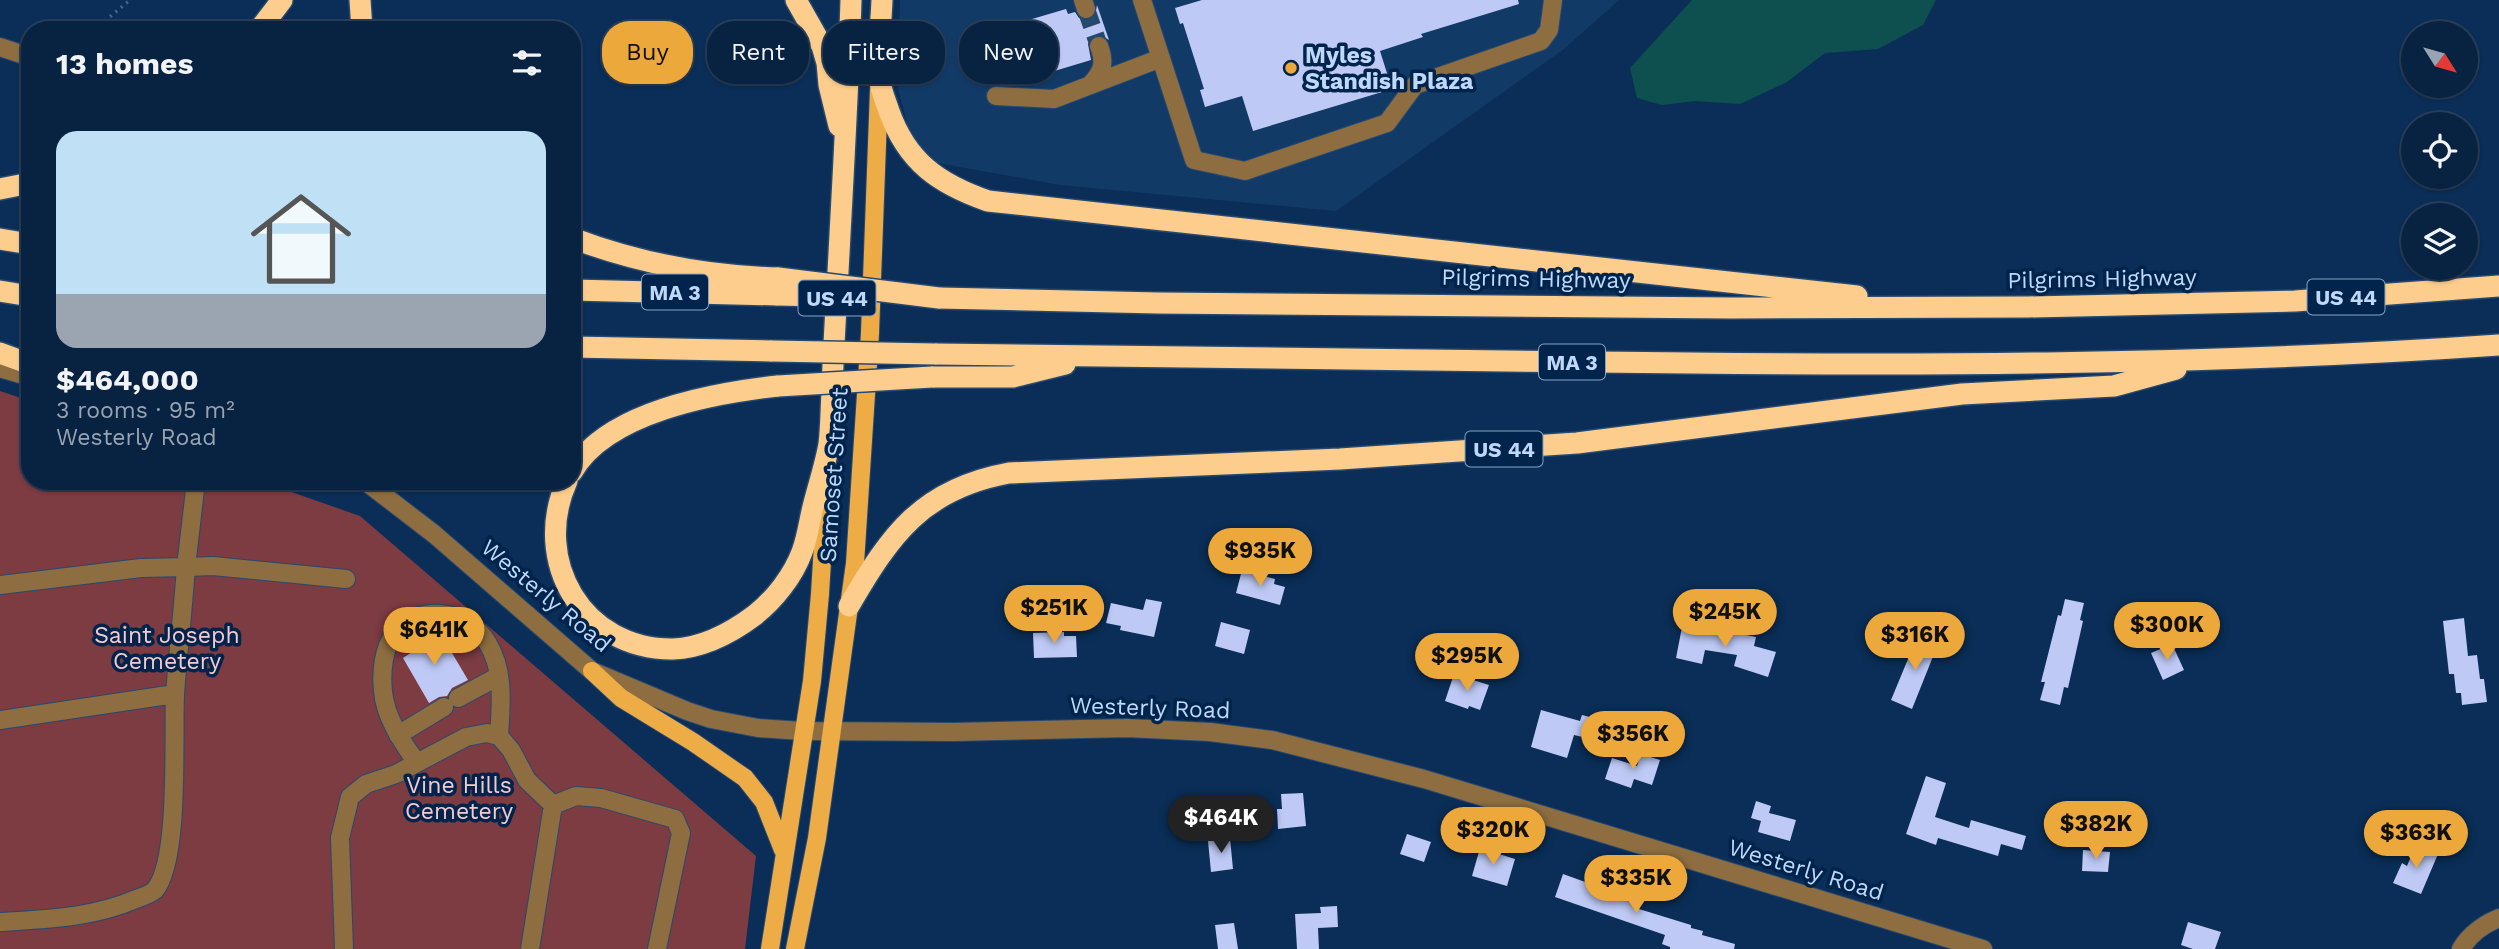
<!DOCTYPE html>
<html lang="en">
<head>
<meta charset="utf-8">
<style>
	body { margin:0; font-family:"Work Sans",sans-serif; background:#162f4c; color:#f1f3f6; height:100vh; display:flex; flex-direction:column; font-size:26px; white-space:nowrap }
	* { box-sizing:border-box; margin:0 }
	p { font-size:23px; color:#98a4b1 }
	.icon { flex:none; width:38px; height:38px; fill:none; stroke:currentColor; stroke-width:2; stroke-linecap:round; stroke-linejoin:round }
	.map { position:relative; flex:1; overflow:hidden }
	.drawer { position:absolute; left:21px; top:21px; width:560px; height:469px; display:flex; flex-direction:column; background:#082241; border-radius:28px; box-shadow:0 2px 5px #0004,0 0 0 2px #293f5a }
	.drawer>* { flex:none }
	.guide { position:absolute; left:602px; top:21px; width:665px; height:63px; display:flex; gap:14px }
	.needle { width:46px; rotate:127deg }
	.controls { position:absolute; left:2401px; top:21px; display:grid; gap:14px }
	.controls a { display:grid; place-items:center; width:77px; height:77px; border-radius:50%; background:#082241; box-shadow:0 2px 5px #0004,0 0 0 2px #293f5a; font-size:35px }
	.price { position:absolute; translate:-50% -60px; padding:0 16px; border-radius:24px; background:#eda83b; color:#111; font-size:23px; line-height:46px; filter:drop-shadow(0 2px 4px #0008) }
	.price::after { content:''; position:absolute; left:50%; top:42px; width:21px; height:16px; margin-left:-10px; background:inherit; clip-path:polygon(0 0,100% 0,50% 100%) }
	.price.current { background:#222; color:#fff }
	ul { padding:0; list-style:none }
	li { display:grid; align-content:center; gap:14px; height:371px; padding:0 35px }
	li+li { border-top:2px solid #293f5a }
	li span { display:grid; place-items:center; height:217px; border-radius:21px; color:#555 }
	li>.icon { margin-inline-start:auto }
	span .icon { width:126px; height:126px; fill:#fffc; stroke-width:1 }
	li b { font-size:30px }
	h2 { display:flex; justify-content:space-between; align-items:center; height:84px; padding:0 35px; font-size:30px }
	.tag { padding:0 24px; border-radius:28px; background:#082241; box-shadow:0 2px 5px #0004,0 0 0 2px #293f5a; font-size:24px; line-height:63px }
	.tag.current { background:#eda83b; color:#111 }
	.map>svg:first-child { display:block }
	.built { fill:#123a67 }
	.green { fill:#7d3b42 }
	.water { fill:#0e5050 }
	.building { fill:#bec9f5 }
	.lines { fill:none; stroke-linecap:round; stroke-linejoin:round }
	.minor-tunnel { stroke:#25486f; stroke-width:18; stroke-dasharray:18 9; stroke-linecap:butt }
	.minor-casing { stroke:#274971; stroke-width:20 }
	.major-casing { stroke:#274971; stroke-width:20 }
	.highway-casing { stroke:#274971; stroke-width:24 }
	.path { stroke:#45668c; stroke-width:3.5; stroke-dasharray:2 5; stroke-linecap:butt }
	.minor { stroke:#8e6e41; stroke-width:18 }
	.major { stroke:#eeac46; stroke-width:18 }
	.highway { stroke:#fccd8c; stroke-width:21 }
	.highway-bridge-casing { stroke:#274971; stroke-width:24; stroke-linecap:butt }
	.highway-bridge { stroke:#fccd8c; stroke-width:21 }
	.poi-dot { fill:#eda83b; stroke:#01244c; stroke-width:2.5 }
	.labels { text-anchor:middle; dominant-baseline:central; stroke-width:7; stroke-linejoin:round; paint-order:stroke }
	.shield { fill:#01244c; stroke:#86a2c5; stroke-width:2 }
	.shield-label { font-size:21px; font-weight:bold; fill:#bfd8f9 }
	.poi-label { font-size:23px; font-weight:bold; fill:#bfd8f9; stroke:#01244c; text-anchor:start }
	.street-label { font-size:23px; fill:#bfd8f9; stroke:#01244c }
	.park-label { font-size:23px; fill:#f8c9cc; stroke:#01244c }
</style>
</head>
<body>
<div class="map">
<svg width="2499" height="949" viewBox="0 0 2499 949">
	<rect width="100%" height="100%" fill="#0a2e57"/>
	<path class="built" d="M900 0H1619L1564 49 1336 211 1060 185 932 162 909 130 898 88Z"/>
	<path class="green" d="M0 391 30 401V481H260L360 516 756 856 745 949H0Z"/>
	<path class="water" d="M1692 0H1936L1923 25 1878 49 1825 53 1787 82 1740 104 1695 101 1662 105 1637 98 1630 68Z"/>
	<path class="building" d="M1202 0H1518L1519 4 1421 34 1423 37 1380 51 1392 89 1253 131 1242 96 1205 107 1200 90 1204 89 1183 23 1180 24 1175 8Z
		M1097 5 1109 40 1101 35 1091 38 1088 44 1091 60 1028 79 1024 64 1020 65 1008 26 1066 9 1068 14 1075 12 1079 18 1089 20 1095 16Z
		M1242 570 1275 579 1274 584 1285 587 1280 605 1236 593Z
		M1146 599 1162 602 1154 637 1120 630 1121 626 1106 623 1111 603 1143 610Z
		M2065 599 2084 603 2080 620 2083 621 2068 688 2064 687 2060 705 2040 700 2045 682H2041L2058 615 2061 616Z
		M2464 618 2468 656 2477 655 2480 679H2484L2487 702 2462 705 2461 693H2456L2454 674H2449L2443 621Z
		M1221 622 1250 630 1244 654 1215 646Z
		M1704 626 1756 637 1754 646 1776 652 1768 677 1734 666 1737 655 1705 650 1702 664 1676 658 1682 627 1703 632Z
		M419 629 428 644 442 636 468 680 452 688 447 696 439 697 429 703 403 658 415 650 407 637Z
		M1064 632V636H1076L1077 657 1034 658 1033 633Z
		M1918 635 1938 644 1912 709 1891 700Z
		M2172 644 2184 670 2163 680 2151 653Z
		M1454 674 1489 685 1480 710 1469 706 1468 709 1445 701Z
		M1541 710 1580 721 1582 715 1601 720 1596 740 1574 735 1567 758 1531 747Z
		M1641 754 1660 760 1652 785 1634 779 1631 788 1605 779 1612 758 1637 766Z
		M1926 776 1946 783 1935 817 1969 828 1971 820 2026 836 2022 850 2001 844 1998 856 1938 838 1936 845 1906 834Z
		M1303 793 1306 826 1278 829 1277 809H1282L1281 794Z
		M1756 801 1771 806 1769 813 1796 820 1790 841 1758 832 1761 821 1751 818Z
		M1407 834 1431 842 1424 862 1400 854Z
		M1230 838 1233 869 1211 872 1208 841Z
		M2416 844 2438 854 2421 894 2393 883 2402 863 2407 866Z
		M1480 848 1515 859 1507 886 1472 876Z
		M2083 850 2110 852 2108 872 2082 871Z
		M1563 874 1641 902 1639 909 1691 925V928L1703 931 1702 935 1735 944 1734 949H1670V947L1662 944 1665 935 1555 897Z
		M1337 906 1338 927 1318 928 1319 949H1297L1295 914 1321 913 1320 907Z
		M2188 922 2221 932 2215 949H2193L2181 945Z
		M1234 923 1238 949H1218L1215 925Z"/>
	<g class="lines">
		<path class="minor-tunnel" d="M1086 9 1099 46"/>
		<defs>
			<path id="minor" d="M1083 0 1086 9
				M1142 0 1194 160 1245 171 1387 123 1415 85 1541 41 1549 30 1553 0
				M0 47 30 57
				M1090 85C1102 72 1106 64 1099 46
				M996 96 1054 99 1161 58
				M0 368 30 377
				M196 481 186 567 213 566 346 579
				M365 481 434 534 592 671 687 711 711 719 758 728 802 731 955 732 1127 728 1210 732 1272 740 1424 779 1983 949
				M0 585 141 568 186 567C183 610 178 652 175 695 173 737 180 860 155 890 151 894 142 897 136 899 92 918 47 919 0 922
				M458 698 499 676
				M0 720 175 694
				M398 735 444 707
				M417 763C402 742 385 717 383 691 381 673 383 648 395 633 419 603 467 610 487 642 505 671 501 704 499 736
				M344 949 340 838 350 797 366 784 396 774 466 737 487 733 499 736 511 750 527 780 553 805 576 796 601 798 675 819 681 833 657 949
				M530 949 553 805
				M2461 949C2469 935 2484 924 2499 918"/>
			<path id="major" d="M592 671 621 698 693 742 745 778 764 802 783 850
				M770 949 812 681 820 594 827 478
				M795 949 817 838 855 563 870 333 879 90"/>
			<path id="highway" d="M360 0 362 30
				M796 0 822 46 827 63 829 85 839 126
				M882 0C881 26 877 55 880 81 881 91 886 102 889 111 907 162 939 184 988 201L1857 296
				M259 30 282 0
				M0 189 30 183
				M572 238C638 263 707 276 778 278
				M0 239 30 244
				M572 290 778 295
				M0 291 30 296
				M939 298 1158 303 1731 308 2028 307 2295 301 2499 286
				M572 347 772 351
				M0 353 30 364
				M935 354C1155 358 1375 360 1595 362 1897 366 2198 366 2499 345
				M932 377H1013L1065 364
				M572 472C606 412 715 393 778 386
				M567 481C531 561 583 650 673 649 704 648 731 633 755 615 775 599 793 576 802 552 807 539 809 524 812 511 817 489 825 467 829 444 831 427 831 409 832 391 833 358 835 324 837 291 842 194 848 97 851 0
				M849 606C891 534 922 489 1009 473L1340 459 1577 443 1962 394 2114 386 2176 369"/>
		</defs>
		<use href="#minor" class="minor-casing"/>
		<use href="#major" class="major-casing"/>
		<use href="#highway" class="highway-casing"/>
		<path class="path" d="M94 30 130 0"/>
		<use href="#minor" class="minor"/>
		<use href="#major" class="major"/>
		<use href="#highway" class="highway"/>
		<defs>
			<path id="highway-bridge" d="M778 278 939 298
				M778 295 821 296
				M772 351 935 354
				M778 386 932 377"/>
		</defs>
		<use href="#highway-bridge" class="highway-bridge-casing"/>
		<use href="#highway-bridge" class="highway-bridge"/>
	</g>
	<circle class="poi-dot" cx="1291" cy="68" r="7"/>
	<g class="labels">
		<g class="shield">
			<rect x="642" y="274.5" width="66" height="35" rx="5"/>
			<rect x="2307.5" y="279.5" width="77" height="35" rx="5"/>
			<rect x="798.5" y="280.5" width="77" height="35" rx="5"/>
			<rect x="1539" y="344.5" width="66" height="35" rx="5"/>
			<rect x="1465.5" y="431.5" width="77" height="35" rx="5"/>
		</g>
		<g class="shield-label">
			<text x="675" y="292">MA 3</text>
			<text x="2346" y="297">US 44</text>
			<text x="837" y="298">US 44</text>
			<text x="1572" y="362">MA 3</text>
			<text x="1504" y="449">US 44</text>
		</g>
		<g class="poi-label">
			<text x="1305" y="55">Myles<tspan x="1305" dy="26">Standish Plaza</tspan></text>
		</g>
		<g class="street-label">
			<text transform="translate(1536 279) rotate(1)">Pilgrims Highway</text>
			<text transform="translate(2102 279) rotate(-1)">Pilgrims Highway</text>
			<text transform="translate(834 475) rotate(-86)">Samoset Street</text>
			<text transform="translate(546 596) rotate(40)">Westerly Road</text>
			<text transform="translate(1150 708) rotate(2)">Westerly Road</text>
			<text transform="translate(1806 870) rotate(17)">Westerly Road</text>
		</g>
		<g class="park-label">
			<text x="167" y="635">Saint Joseph<tspan x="167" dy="26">Cemetery</tspan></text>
			<text x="459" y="785">Vine Hills<tspan x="459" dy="26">Cemetery</tspan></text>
		</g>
	</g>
</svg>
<div class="controls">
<a><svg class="needle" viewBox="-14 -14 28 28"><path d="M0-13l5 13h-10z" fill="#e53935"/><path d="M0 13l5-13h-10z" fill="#98a4b1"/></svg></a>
<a><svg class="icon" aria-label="locate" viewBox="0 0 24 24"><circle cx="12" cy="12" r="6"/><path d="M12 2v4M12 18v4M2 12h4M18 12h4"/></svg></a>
<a><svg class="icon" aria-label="layers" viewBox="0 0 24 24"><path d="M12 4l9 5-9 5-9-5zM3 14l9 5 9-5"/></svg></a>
</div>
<b class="price" style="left:1260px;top:588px">$935K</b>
<b class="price" style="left:1054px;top:645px">$251K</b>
<b class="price" style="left:1725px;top:649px">$245K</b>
<b class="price" style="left:2167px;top:662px">$300K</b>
<b class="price" style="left:434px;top:667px">$641K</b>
<b class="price" style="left:1915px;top:672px">$316K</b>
<b class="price" style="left:1467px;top:693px">$295K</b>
<b class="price" style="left:1633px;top:771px">$356K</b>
<b class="price current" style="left:1221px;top:855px">$464K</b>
<b class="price" style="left:2096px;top:861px">$382K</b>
<b class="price" style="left:1493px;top:867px">$320K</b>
<b class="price" style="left:2416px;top:870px">$363K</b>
<b class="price" style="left:1636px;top:915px">$335K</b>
<div class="guide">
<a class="tag current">Buy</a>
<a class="tag">Rent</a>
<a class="tag">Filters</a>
<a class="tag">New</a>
</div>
<section class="drawer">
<h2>13 homes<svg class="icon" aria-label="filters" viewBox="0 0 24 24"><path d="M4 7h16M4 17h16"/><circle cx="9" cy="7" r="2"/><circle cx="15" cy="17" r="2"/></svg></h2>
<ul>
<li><span style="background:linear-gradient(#bfe0f5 75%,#9aa5b1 0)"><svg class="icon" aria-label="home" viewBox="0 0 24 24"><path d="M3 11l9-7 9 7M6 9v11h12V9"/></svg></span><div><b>$464,000</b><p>3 rooms · 95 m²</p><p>Westerly Road</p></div></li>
</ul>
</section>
</div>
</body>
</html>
